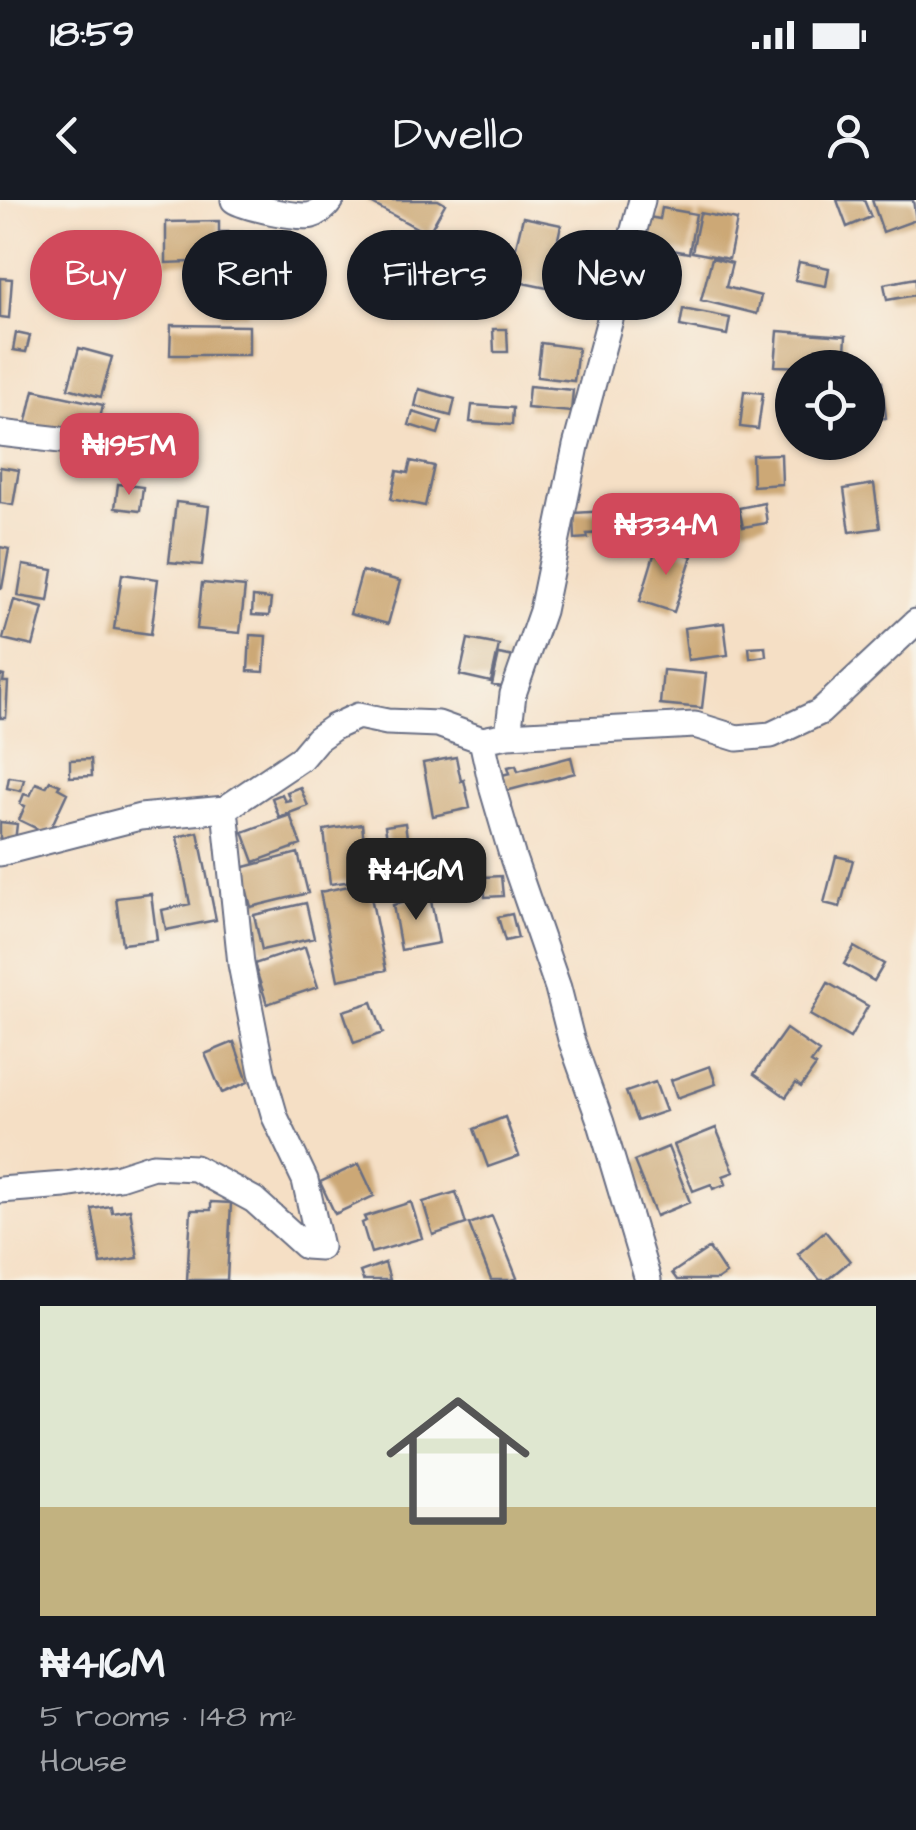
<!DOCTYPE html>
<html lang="en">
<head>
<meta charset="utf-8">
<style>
	body { margin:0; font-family:"Architects Daughter",sans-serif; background:#242831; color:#f1f3f6; height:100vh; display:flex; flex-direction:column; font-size:38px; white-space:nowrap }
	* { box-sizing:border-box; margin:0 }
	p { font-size:32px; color:#9ea1a6 }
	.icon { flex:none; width:55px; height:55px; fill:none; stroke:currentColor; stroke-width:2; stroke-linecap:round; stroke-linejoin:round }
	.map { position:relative; height:1080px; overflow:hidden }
	.sheet { display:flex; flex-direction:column; background:#171b24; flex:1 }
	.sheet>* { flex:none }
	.hud { position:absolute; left:30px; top:30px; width:858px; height:90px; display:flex; gap:20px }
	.buttons { position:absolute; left:775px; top:150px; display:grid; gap:20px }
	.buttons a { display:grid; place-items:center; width:110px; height:110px; border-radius:50%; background:#171b24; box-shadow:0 2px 8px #0004; font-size:50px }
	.price { position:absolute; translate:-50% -85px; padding:0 22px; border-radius:20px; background:#d1495b; color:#fff; font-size:32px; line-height:65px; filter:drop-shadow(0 2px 5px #0008) }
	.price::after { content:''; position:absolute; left:50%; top:60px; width:30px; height:22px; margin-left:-15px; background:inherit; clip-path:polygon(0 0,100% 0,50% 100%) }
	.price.selected { background:#222; color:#fff }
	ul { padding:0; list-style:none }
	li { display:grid; align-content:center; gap:20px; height:530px; padding:0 40px }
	li span { display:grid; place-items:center; height:310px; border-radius:0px; color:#555 }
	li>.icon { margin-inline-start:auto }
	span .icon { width:180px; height:180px; fill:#fffc; stroke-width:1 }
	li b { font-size:42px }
	.pill { padding:0 35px; border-radius:45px; background:#171b24; box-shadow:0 2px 8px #0004; font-size:35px; line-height:90px }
	.pill.selected { background:#d1495b; color:#fff }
	.status { display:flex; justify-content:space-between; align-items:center; height:70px; padding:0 50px; background:#171b24; direction:ltr }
	.status svg { height:28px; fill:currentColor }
	header { display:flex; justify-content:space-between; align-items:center; height:130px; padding:0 40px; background:#171b24; font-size:45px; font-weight:600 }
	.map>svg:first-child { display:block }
	.building { fill:#cca876 }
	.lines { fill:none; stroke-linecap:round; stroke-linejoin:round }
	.street-casing { stroke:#676d82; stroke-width:29 }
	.street { stroke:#fff; stroke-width:25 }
</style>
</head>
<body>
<div class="status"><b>18:59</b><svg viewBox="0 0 49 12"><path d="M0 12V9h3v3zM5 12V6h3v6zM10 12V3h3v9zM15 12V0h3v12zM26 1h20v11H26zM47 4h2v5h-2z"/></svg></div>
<header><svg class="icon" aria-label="back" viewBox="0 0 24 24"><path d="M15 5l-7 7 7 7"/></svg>Dwello<svg class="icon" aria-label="person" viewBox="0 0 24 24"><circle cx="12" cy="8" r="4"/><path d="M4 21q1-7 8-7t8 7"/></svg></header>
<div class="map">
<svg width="916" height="1080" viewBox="0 0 916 1080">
	<rect width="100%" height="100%" fill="#f7f3e8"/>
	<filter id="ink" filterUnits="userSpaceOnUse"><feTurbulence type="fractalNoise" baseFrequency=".01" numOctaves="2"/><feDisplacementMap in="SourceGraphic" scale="20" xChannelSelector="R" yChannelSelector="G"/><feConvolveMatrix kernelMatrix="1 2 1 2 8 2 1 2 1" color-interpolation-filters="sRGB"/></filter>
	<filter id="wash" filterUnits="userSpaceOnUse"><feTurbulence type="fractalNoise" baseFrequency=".0048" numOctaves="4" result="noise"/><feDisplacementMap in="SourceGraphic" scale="40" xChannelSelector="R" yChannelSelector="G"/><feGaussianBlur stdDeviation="2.25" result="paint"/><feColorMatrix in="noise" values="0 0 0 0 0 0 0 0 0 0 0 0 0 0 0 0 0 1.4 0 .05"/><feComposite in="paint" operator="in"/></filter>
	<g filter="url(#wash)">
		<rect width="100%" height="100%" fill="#f5dfc5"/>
		<g id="blocks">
			<path class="building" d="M365 0H438L445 4 428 34Z
				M837 0H864L871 17 847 27Z
				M872 0H913L916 20 883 32Z
				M662 8 696 14 689 53 655 47 657 37 645 34 648 17 660 19Z
				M700 13 737 20 729 59 692 52Z
				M523 17 561 25 547 88 508 80Z
				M219 21V32H243L244 68H190V62L166 63V22Z
				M712 58 732 63 726 87 761 96 757 114 701 100Z
				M799 62 829 68 826 86 795 80Z
				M246 77 248 114 220 115 219 79Z
				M0 78 12 79 9 118 0 117Z
				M916 78V95L887 100 884 84Z
				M683 109 730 118 727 135 680 126Z
				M171 125 249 126V155H170Z
				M493 129H507L508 152H494Z
				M778 131 846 136 844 168 775 166Z
				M16 133 30 136 26 152 13 150Z
				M541 143 578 148 574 181 537 177Z
				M79 148 112 157 101 197 68 188Z
				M882 182 886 218 871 219 868 184Z
				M529 186 573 190 571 212 527 208Z
				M419 189 455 199 451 216 415 206Z
				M34 190 103 205 95 241 26 225Z
				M744 191 763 193 758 229 740 227Z
				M472 205 513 208 512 225 470 222Z
				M413 212 442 221 438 234 409 225Z
				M781 254 782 284 753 286 752 255Z
				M411 261 434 266 425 306 391 299 397 271 408 273Z
				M0 267 19 270 13 305 0 303Z
				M118 284 143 287 140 311 115 308Z
				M874 284 880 328 850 332 844 289Z
				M176 302 209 306 202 365 169 362Z
				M764 303 767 323 743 327 739 308Z
				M641 309 642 331 587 334 588 338 575 339 574 313Z
				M657 345 692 356 674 412 640 401Z
				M0 347 9 349 2 388H0Z
				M23 365 53 370 48 401 18 396Z
				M362 371 400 381 388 424 350 414Z
				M122 374 158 379 151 434 114 429Z
				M202 383 245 387 240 433 197 429Z
				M253 397 271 399 269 416 252 415Z
				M14 400 43 408 33 446 3 439Z
				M724 423 728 455 688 460 684 428Z
				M250 435 266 436 264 472 248 471Z
				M468 439 499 445 491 482 460 475Z
				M765 446 766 456 750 458 749 447Z
				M499 454 514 457 507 488 492 485Z
				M663 470 706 474 702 508 660 504Z
				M0 475 4 476 3 482H8L6 518H0Z
				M456 557 461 581 464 580 470 608 433 616 423 563Z
				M571 557 575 573 502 592 498 576 510 573 508 567 516 565 518 571Z
				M91 559 92 576 70 577V560Z
				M9 577 24 579 21 591 7 588Z
				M50 581 60 585 58 588 67 593 48 634 19 620 25 606 20 604 24 594 30 596 36 583 46 587Z
				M300 587 308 606 279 617 272 598 282 594 285 601 290 600 287 592Z
				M290 615 301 645 254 662 243 632Z
				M0 622 17 624 15 642 0 640Z
				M405 623 411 665 392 668 385 626Z
				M362 624 368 679 330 684 324 630Z
				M198 632 216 720 166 730 162 710 190 704 177 637Z
				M298 653 308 693 251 707 241 668Z
				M836 656 853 660 840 707 824 703Z
				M501 676 503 696 485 697 484 677Z
				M368 682 386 770 338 780 320 692Z
				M151 694 157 740 122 744 116 698Z
				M430 695 439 743 401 750 393 705Z
				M306 703 314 738 262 750 254 715Z
				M512 714 518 738 505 741 498 717Z
				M305 747 318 787 267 804 254 764Z
				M854 747 884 764 874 781 844 764Z
				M828 783 868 806 850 838 810 815Z
				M372 802 383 833 354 843 343 811Z
				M786 829 819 852 811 863 816 866 801 887 796 883 786 897 754 874Z
				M234 842 248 882 222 893 205 854Z
				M710 866 716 884 677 898 671 880Z
				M655 882 666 911 637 921 626 892Z
				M505 917 519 956 488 967 474 929Z
				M716 928 734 972 723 976 726 984 713 989 711 984 693 991 674 945Z
				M668 947 690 1002 656 1016 634 961Z
				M359 964 374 996 335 1014 320 982Z
				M456 992 466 1024 433 1035 423 1002Z
				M211 1002 231 1003 227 1080H187L191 1010H211Z
				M411 1002 422 1038 371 1053 362 1023 366 1021 364 1017Z
				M111 1006 112 1012 130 1009 138 1058 101 1064 92 1009Z
				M492 1016 517 1078 511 1080H491L469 1024Z
				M825 1031 850 1061 827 1080H820L798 1054Z
				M709 1048 726 1074 717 1080H677L672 1073Z
				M385 1063 390 1080H363L360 1072Z"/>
		</g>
	</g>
	<g filter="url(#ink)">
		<use href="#blocks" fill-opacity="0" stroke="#676d82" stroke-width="2.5"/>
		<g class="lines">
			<defs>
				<path id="street" d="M234 0C244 7 301 19 312 15 320 13 326 7 331 0
					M0 233 121 247
					M508 535 695 525 737 538 771 535 820 512 916 422
					M482 540 508 535 513 494 542 411 576 246 642 0
					M0 653 140 617 225 609 301 558 317 539 334 527 358 516 387 522 438 524 482 540 493 590 513 658 558 788 571 839 601 923 648 1080
					M0 990 65 985 119 977 153 966 195 968 254 1000 305 1046 320 1047 305 980 275 917 262 872 241 764 225 609"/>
			</defs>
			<use href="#street" class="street-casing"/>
			<use href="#street" class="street"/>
		</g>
	</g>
</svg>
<div class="buttons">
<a><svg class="icon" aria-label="locate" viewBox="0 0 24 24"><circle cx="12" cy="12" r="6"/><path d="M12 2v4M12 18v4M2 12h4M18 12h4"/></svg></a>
</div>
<b class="price" style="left:129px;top:298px">₦195M</b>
<b class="price" style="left:666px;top:378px">₦334M</b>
<b class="price selected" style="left:416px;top:723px">₦416M</b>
<div class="hud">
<a class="pill selected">Buy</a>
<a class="pill">Rent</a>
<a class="pill">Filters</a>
<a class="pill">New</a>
</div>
</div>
<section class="sheet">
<ul>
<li><span style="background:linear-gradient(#dfe7d0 65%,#c2b280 0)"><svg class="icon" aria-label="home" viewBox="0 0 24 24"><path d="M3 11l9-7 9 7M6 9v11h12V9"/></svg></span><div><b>₦416M</b><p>5 rooms · 148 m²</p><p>House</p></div></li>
</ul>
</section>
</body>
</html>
